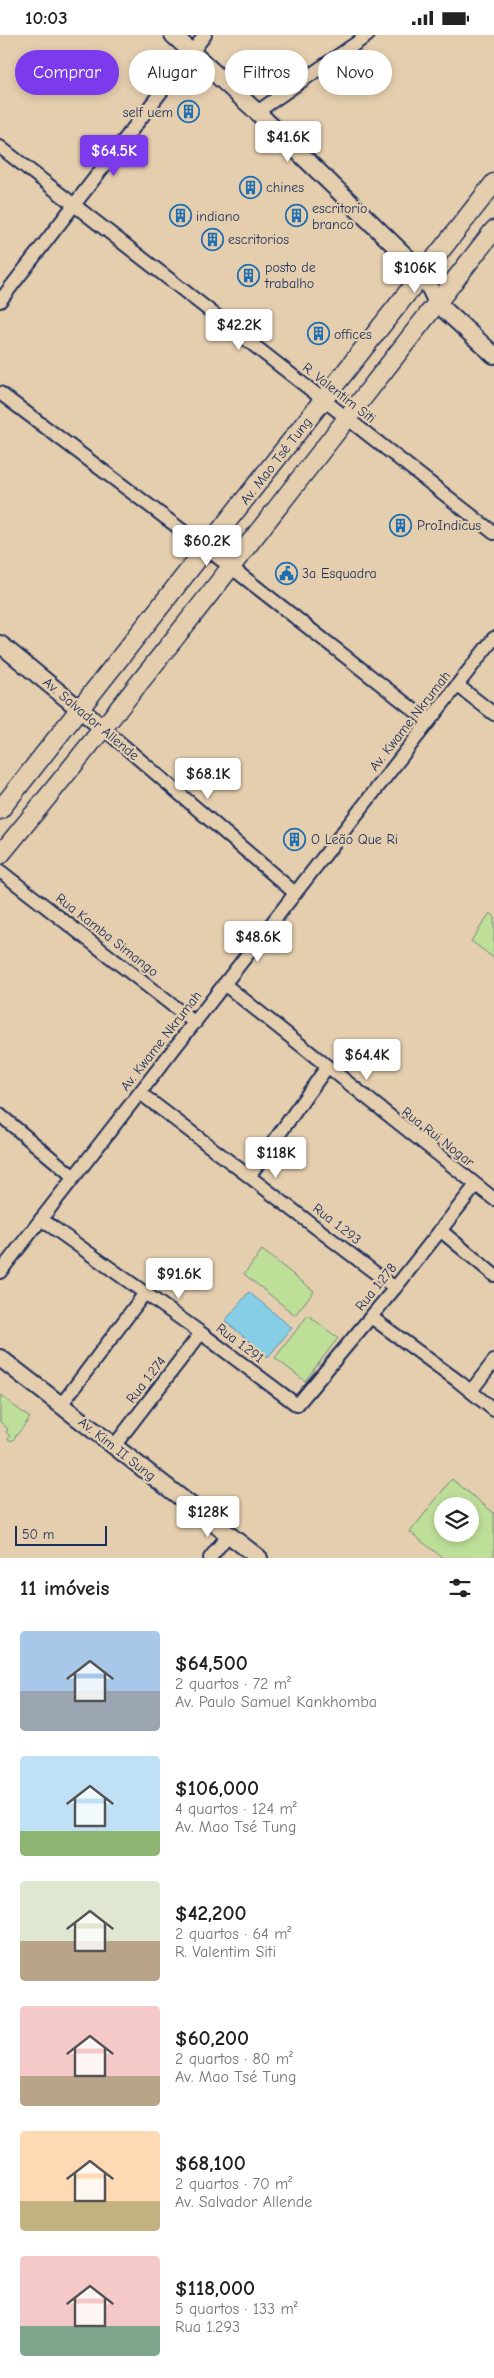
<!DOCTYPE html>
<html lang="pt">
<head>
<meta charset="utf-8">
<style>
	body { margin:0; font-family:"Comic Neue",sans-serif; background:#f6f6f6; color:#222; height:100vh; display:flex; flex-direction:column; font-size:19px; white-space:nowrap }
	* { box-sizing:border-box; margin:0 }
	p { font-size:16px; color:#767676 }
	.icon { flex:none; width:28px; height:28px; fill:none; stroke:currentColor; stroke-width:2; stroke-linecap:round; stroke-linejoin:round }
	.map { position:relative; height:1523px; overflow:hidden }
	.panel { display:flex; flex-direction:column; background:#fff; flex:1 }
	.panel>* { flex:none }
	.guide { position:absolute; left:15px; top:15px; width:465px; height:45px; display:flex; gap:10px }
	.controls { position:absolute; left:434px; top:1462px; display:grid; gap:10px }
	.controls a { display:grid; place-items:center; width:45px; height:45px; border-radius:50%; background:#fff; box-shadow:0 2px 8px #0003; font-size:25px }
	.scale { position:absolute; left:15px; bottom:12px; width:92px; box-sizing:border-box; padding-left:5px; border:2px solid #1b2f5e; border-top:0; font-size:14px; line-height:18px; white-space:nowrap; color:#1b2f5e; -webkit-text-stroke:4px #e5ceae; paint-order:stroke }
	.price { position:absolute; translate:-50% -42px; padding:0 11px; border-radius:5px; background:#fff; color:#222; font-size:16px; line-height:32px; filter:drop-shadow(0 1px 2px #0008) }
	.price::after { content:''; position:absolute; left:50%; top:30px; width:15px; height:11px; margin-left:-8px; background:inherit; clip-path:polygon(0 0,100% 0,50% 100%) }
	.price.on { background:#7c3aed; color:#fff }
	ul { padding:0; list-style:none }
	li { display:flex; align-items:center; gap:15px; height:125px; padding:0 20px }
	li span { display:grid; place-items:center; flex:none; width:140px; height:100px; border-radius:5px; color:#555 }
	li>.icon { margin-inline-start:auto }
	span .icon { width:60px; height:60px; fill:#fffc; stroke-width:1 }
	li b { font-size:21px }
	h2 { display:flex; justify-content:space-between; align-items:center; height:60px; padding:0 20px; font-size:21px }
	.chip { padding:0 18px; border-radius:22px; background:#fff; box-shadow:0 2px 8px #0003; font-size:18px; line-height:45px }
	.chip.on { background:#7c3aed; color:#fff }
	.status { display:flex; justify-content:space-between; align-items:center; height:35px; padding:0 25px; background:#fff; direction:ltr }
	.status svg { height:14px; fill:currentColor }
	.map>svg:first-child { display:block }
	.green { fill:#bedf98; stroke:#6c877b; fill-rule:evenodd }
	.water { fill:#85cee6; stroke:#5b8eb0 }
	.lines { fill:none; stroke-linecap:round; stroke-linejoin:round }
	.minor-casing { stroke:#1b2f5e; stroke-width:16 }
	.tertiary-casing { stroke:#1b2f5e; stroke-width:20 }
	.secondary-casing { stroke:#1b2f5e; stroke-width:21 }
	.minor { stroke:#e5ceae; stroke-width:12 }
	.tertiary { stroke:#e5ceae; stroke-width:16 }
	.secondary { stroke:#e5ceae; stroke-width:18 }
	.labels { text-anchor:middle; dominant-baseline:central; stroke-width:4.5; stroke-linejoin:round; paint-order:stroke }
	.poi-label { font-size:14px; fill:#1b2f5e; stroke:#e5ceae; text-anchor:start }
	.street-label { font-size:14px; fill:#1b2f5e; stroke:#e5ceae }
</style>
</head>
<body>
<div class="status"><b>10:03</b><svg viewBox="0 0 49 12"><path d="M0 12V9h3v3zM5 12V6h3v6zM10 12V3h3v9zM15 12V0h3v12zM26 1h20v11H26zM47 4h2v5h-2z"/></svg></div>
<div class="map">
<svg width="494" height="1523" viewBox="0 0 494 1523">
	<rect width="100%" height="100%" fill="#e5ceae"/>
	<filter id="ink" filterUnits="userSpaceOnUse"><feTurbulence type="fractalNoise" baseFrequency=".02" numOctaves="2"/><feDisplacementMap in="SourceGraphic" scale="10" xChannelSelector="R" yChannelSelector="G"/><feConvolveMatrix kernelMatrix="1 2 1 2 8 2 1 2 1" color-interpolation-filters="sRGB"/></filter>
	<g filter="url(#ink)">
		<path class="green" d="M490 878 494 881V923L471 906Z
			M262 1215 314 1256 295 1280 244 1239Z
			M308 1280 338 1303 305 1346 275 1323Z
			M0 1360 30 1383 12 1406 8 1404 10 1401 6 1397 8 1394 0 1387Z
			M452 1444 494 1478V1523H443L410 1497ZM442 1471H470V1499H442Z"/>
		<path class="water" d="M249 1257 292 1293 268 1322 225 1286Z"/>
		<g class="lines">
			<defs>
				<path id="minor" d="M257 77 368 0
					M0 112 494 498
					M0 266 205 0
					M0 358 232 533 428 686
					M457 650 494 679
					M104 694 295 858
					M0 836 195 988
					M224 949 494 1164
					M140 1058 395 1253
					M0 1080 74 1142
					M250 1140 327 1032
					M41 1184 201 1298 297 1370 395 1253 476 1150
					M440 1195 494 1240
					M0 1237 494 603
					M371 1282 458 1346 494 1375
					M471 1356 494 1326
					M61 1370 145 1258
					M114 1411 201 1298
					M210 1523 228 1500"/>
				<path id="tertiary" d="M173 0 257 77 422 237 437 268 494 320
					M0 609 104 694
					M0 1323 259 1523"/>
				<path id="secondary" d="M0 775 494 148
					M0 820C169 615 330 404 494 195"/>
			</defs>
			<use href="#minor" class="minor-casing"/>
			<use href="#tertiary" class="tertiary-casing"/>
			<use href="#secondary" class="secondary-casing"/>
			<use href="#minor" class="minor"/>
			<use href="#tertiary" class="tertiary"/>
			<use href="#secondary" class="secondary"/>
		</g>
	</g>
	<defs>
		<symbol id="building-ring" viewBox="-11 -11 22 22"><circle r="9.5" fill="#e5ceae" stroke="#1f6fb2" stroke-width="1.5"/><path d="M-4-6H4V6H1V3H-1V6H-4ZM-2.5-4.3h1.7v1.8h-1.7ZM.8-4.3h1.7v1.8H.8ZM-2.5-1h1.7V.8h-1.7ZM.8-1h1.7V.8H.8Z" fill="#1f6fb2"/></symbol>
		<symbol id="civic-ring" viewBox="-11 -11 22 22"><circle r="9.5" fill="#e5ceae" stroke="#1f6fb2" stroke-width="1.5"/><path d="M-.6-6.5H3V-4.5H.6V-3L4-1V1h2V6H-6V1h2V-1L-.6-3ZM-1.2 2.5V6h2.4V2.5Z" fill="#1f6fb2"/></symbol>
	</defs>
	<g fill-rule="evenodd">
		<use href="#building-ring" x="176" y="64" width="25" height="25"/>
		<use href="#building-ring" x="238" y="140" width="25" height="25"/>
		<use href="#building-ring" x="168" y="168" width="25" height="25"/>
		<use href="#building-ring" x="284" y="168" width="25" height="25"/>
		<use href="#building-ring" x="200" y="192" width="25" height="25"/>
		<use href="#building-ring" x="236" y="228" width="25" height="25"/>
		<use href="#building-ring" x="306" y="286" width="25" height="25"/>
		<use href="#building-ring" x="388" y="478" width="25" height="25"/>
		<use href="#civic-ring" x="274" y="526" width="25" height="25"/>
		<use href="#building-ring" x="282" y="792" width="25" height="25"/>
	</g>
	<g class="labels">
		<g class="poi-label">
			<text x="173" y="77" text-anchor="end">self uem</text>
			<text x="266" y="152">chines</text>
			<text x="312" y="173">escritorio<tspan x="312" dy="16">branco</tspan></text>
			<text x="196" y="181">indiano</text>
			<text x="228" y="204">escritorios</text>
			<text x="265" y="232">posto de<tspan x="265" dy="16">trabalho</tspan></text>
			<text x="334" y="299">offices</text>
			<text x="417" y="490">ProIndicus</text>
			<text x="302" y="538">3a Esquadra</text>
			<text x="311" y="804">O Leão Que Ri</text>
		</g>
		<g class="street-label">
			<text transform="translate(339 358) rotate(38)">R. Valentim Siti</text>
			<text transform="translate(276 426) rotate(-52)">Av. Mao Tsé Tung</text>
			<text transform="translate(91 684) rotate(40)">Av. Salvador Allende</text>
			<text transform="translate(410 686) rotate(-52)">Av. Kwame Nkrumah</text>
			<text transform="translate(107 900) rotate(38)">Rua Kamba Simango</text>
			<text transform="translate(161 1006) rotate(-52)">Av. Kwame Nkrumah</text>
			<text transform="translate(438 1102) rotate(38)">Rua Rui Nogar</text>
			<text transform="translate(337 1189) rotate(38)">Rua 1.293</text>
			<text transform="translate(376 1252) rotate(-51)">Rua 1.278</text>
			<text transform="translate(240 1308) rotate(37)">Rua 1.291</text>
			<text transform="translate(146 1345) rotate(-52)">Rua 1.274</text>
			<text transform="translate(117 1414) rotate(38)">Av. Kim II Sung</text>
		</g>
	</g>
</svg>
<div class="controls">
<a><svg class="icon" aria-label="layers" viewBox="0 0 24 24"><path d="M12 4l9 5-9 5-9-5zM3 14l9 5 9-5"/></svg></a>
</div>
<div class="scale">50 m</div>
<b class="price" style="left:288px;top:128px">$41.6K</b>
<b class="price on" style="left:114px;top:142px">$64.5K</b>
<b class="price" style="left:415px;top:259px">$106K</b>
<b class="price" style="left:239px;top:316px">$42.2K</b>
<b class="price" style="left:207px;top:532px">$60.2K</b>
<b class="price" style="left:208px;top:765px">$68.1K</b>
<b class="price" style="left:258px;top:928px">$48.6K</b>
<b class="price" style="left:367px;top:1046px">$64.4K</b>
<b class="price" style="left:276px;top:1144px">$118K</b>
<b class="price" style="left:179px;top:1265px">$91.6K</b>
<b class="price" style="left:208px;top:1503px">$128K</b>
<div class="guide">
<a class="chip on">Comprar</a>
<a class="chip">Alugar</a>
<a class="chip">Filtros</a>
<a class="chip">Novo</a>
</div>
</div>
<section class="panel">
<h2>11 imóveis<svg class="icon" aria-label="filters" viewBox="0 0 24 24"><path d="M4 7h16M4 17h16"/><circle cx="9" cy="7" r="2"/><circle cx="15" cy="17" r="2"/></svg></h2>
<ul>
<li><span style="background:linear-gradient(#a9c7e8 60%,#9aa5b1 0)"><svg class="icon" aria-label="home" viewBox="0 0 24 24"><path d="M3 11l9-7 9 7M6 9v11h12V9"/></svg></span><div><b>$64,500</b><p>2 quartos · 72 m²</p><p>Av. Paulo Samuel Kankhomba</p></div></li>
<li><span style="background:linear-gradient(#bfe0f5 75%,#8fb573 0)"><svg class="icon" aria-label="home" viewBox="0 0 24 24"><path d="M3 11l9-7 9 7M6 9v11h12V9"/></svg></span><div><b>$106,000</b><p>4 quartos · 124 m²</p><p>Av. Mao Tsé Tung</p></div></li>
<li><span style="background:linear-gradient(#dfe7d0 60%,#b9a48a 0)"><svg class="icon" aria-label="home" viewBox="0 0 24 24"><path d="M3 11l9-7 9 7M6 9v11h12V9"/></svg></span><div><b>$42,200</b><p>2 quartos · 64 m²</p><p>R. Valentim Siti</p></div></li>
<li><span style="background:linear-gradient(#f6c9c9 70%,#b9a48a 0)"><svg class="icon" aria-label="home" viewBox="0 0 24 24"><path d="M3 11l9-7 9 7M6 9v11h12V9"/></svg></span><div><b>$60,200</b><p>2 quartos · 80 m²</p><p>Av. Mao Tsé Tung</p></div></li>
<li><span style="background:linear-gradient(#ffd9b3 70%,#c2b280 0)"><svg class="icon" aria-label="home" viewBox="0 0 24 24"><path d="M3 11l9-7 9 7M6 9v11h12V9"/></svg></span><div><b>$68,100</b><p>2 quartos · 70 m²</p><p>Av. Salvador Allende</p></div></li>
<li><span style="background:linear-gradient(#f6c9c9 70%,#7fa58c 0)"><svg class="icon" aria-label="home" viewBox="0 0 24 24"><path d="M3 11l9-7 9 7M6 9v11h12V9"/></svg></span><div><b>$118,000</b><p>5 quartos · 133 m²</p><p>Rua 1.293</p></div></li>
</ul>
</section>
</body>
</html>
